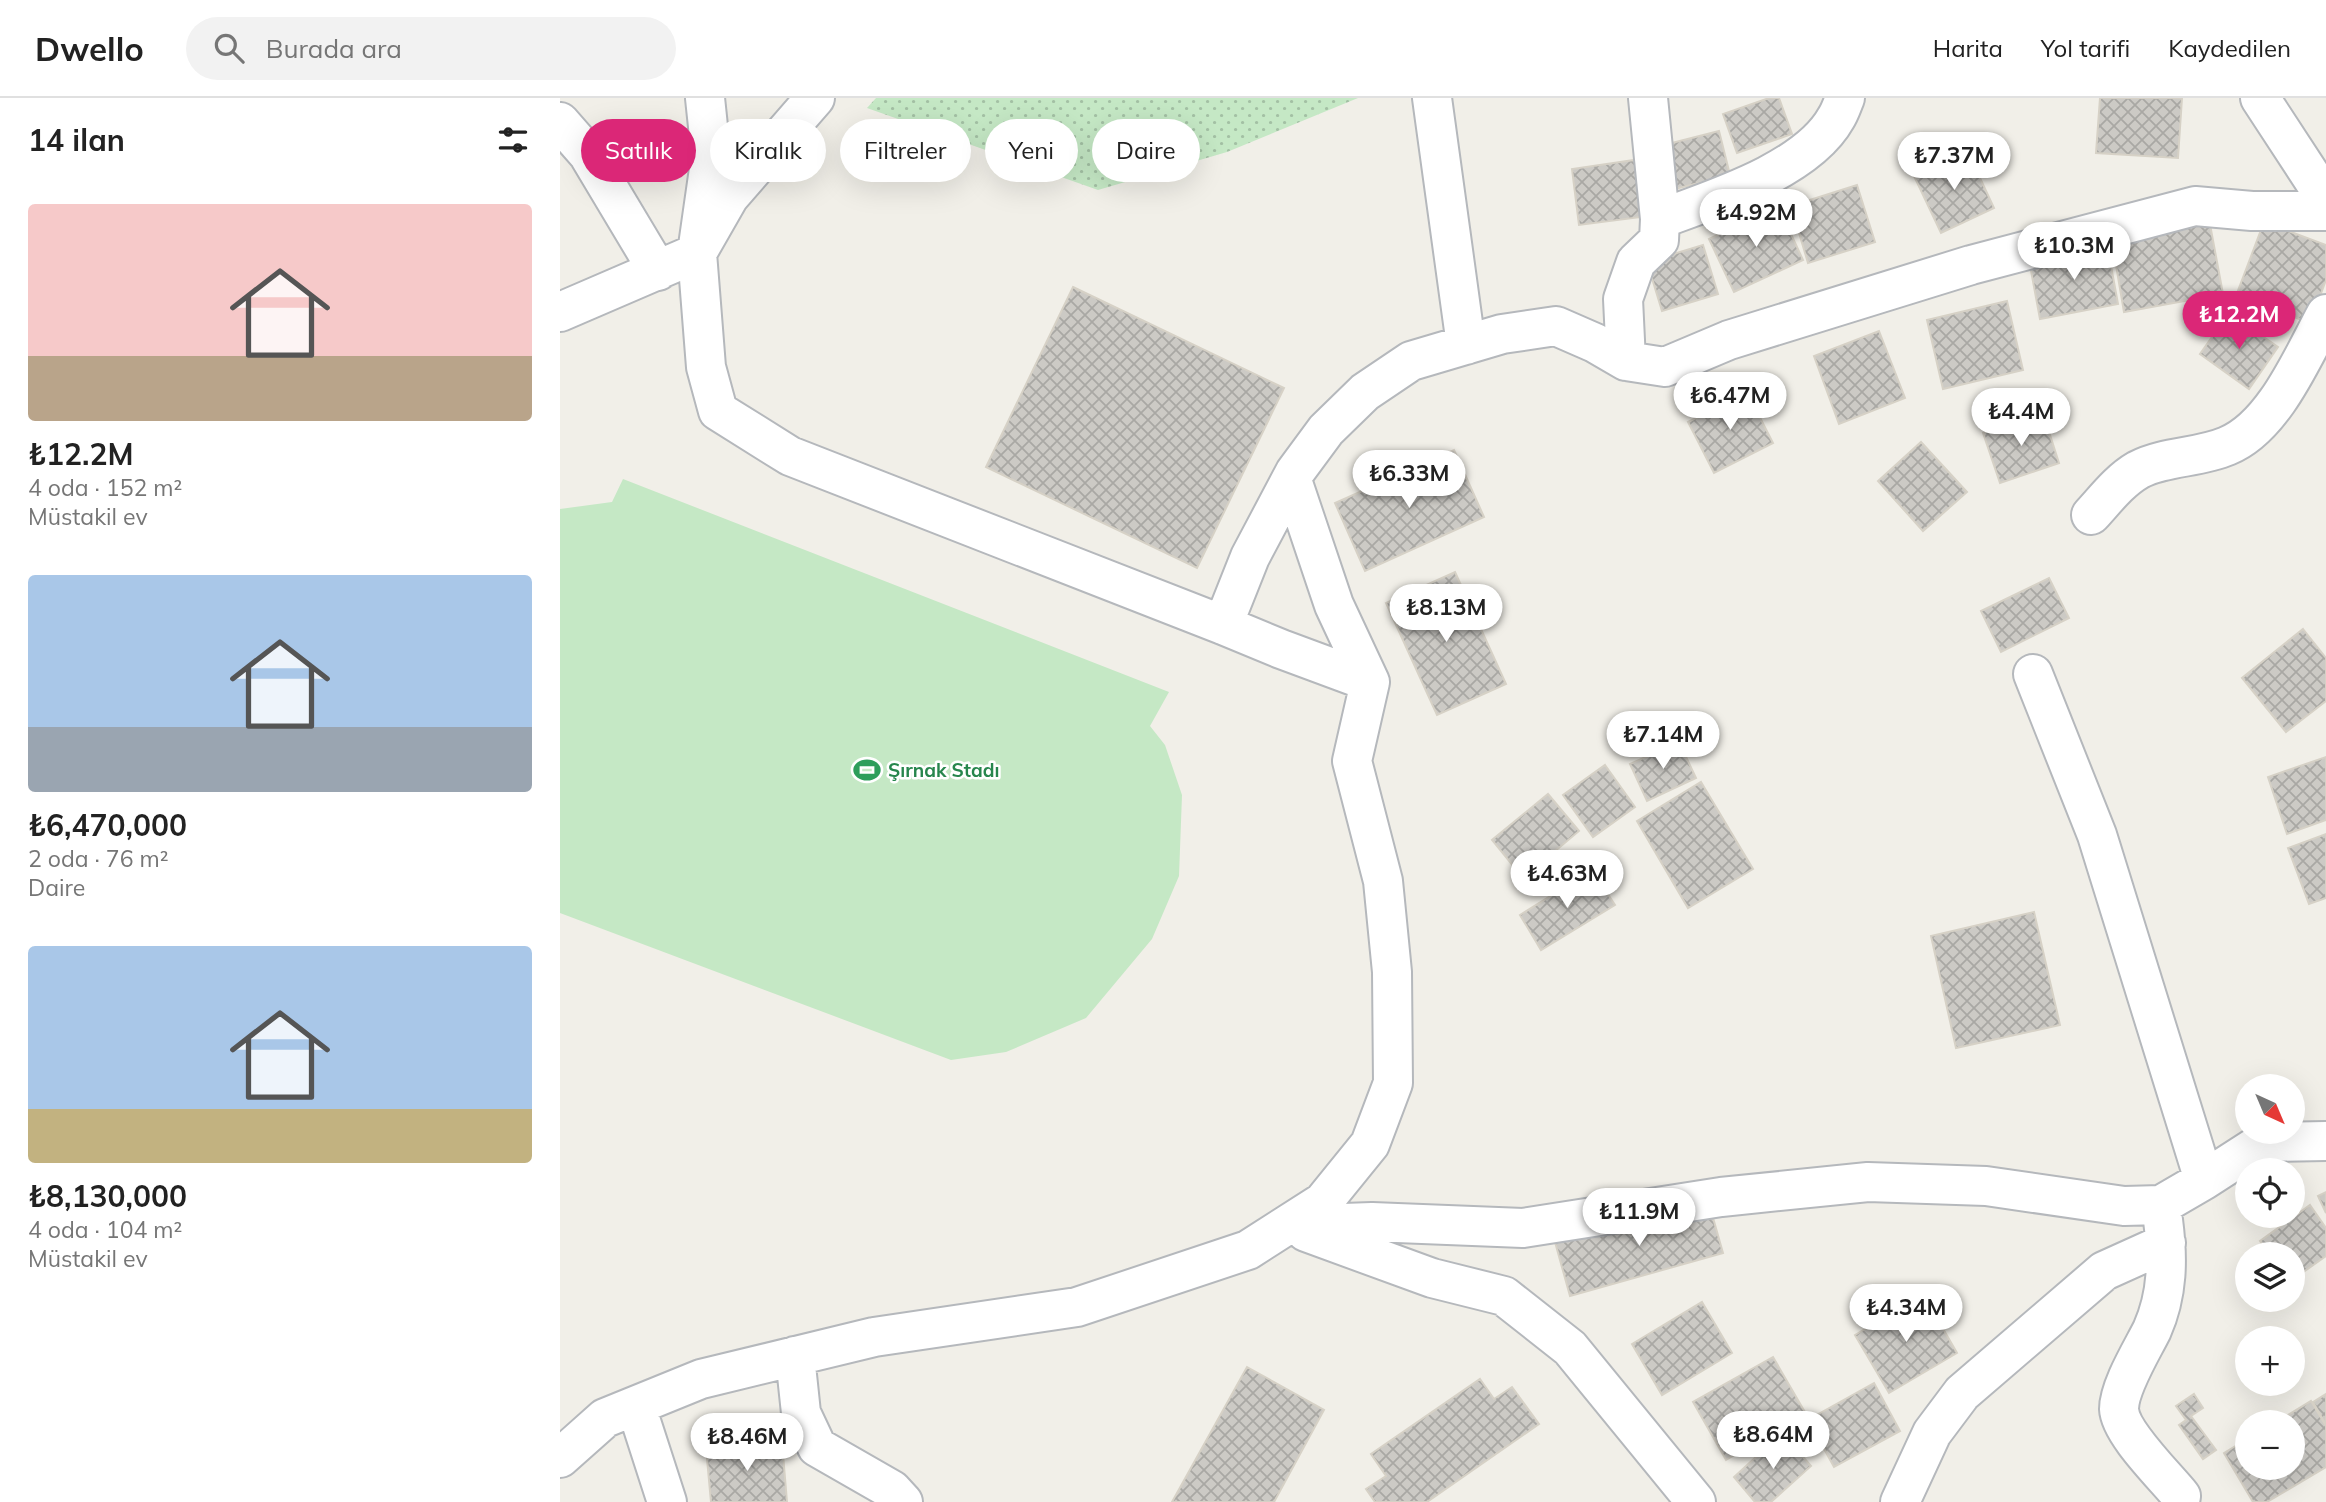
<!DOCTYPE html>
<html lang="tr">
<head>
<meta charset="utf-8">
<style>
	body { margin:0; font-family:Mulish,sans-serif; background:#f2f2f2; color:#222; height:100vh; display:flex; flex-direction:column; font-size:26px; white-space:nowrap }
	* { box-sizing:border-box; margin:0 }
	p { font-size:23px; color:#767676 }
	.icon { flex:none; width:38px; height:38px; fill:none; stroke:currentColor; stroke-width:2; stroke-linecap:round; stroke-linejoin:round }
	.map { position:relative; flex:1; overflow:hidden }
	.details { display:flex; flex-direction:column; background:#fff; width:560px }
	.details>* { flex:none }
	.guide { position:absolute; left:21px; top:21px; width:665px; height:63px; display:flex; gap:14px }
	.needle { width:46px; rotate:136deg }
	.tools { position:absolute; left:1675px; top:976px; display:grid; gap:14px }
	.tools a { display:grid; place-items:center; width:70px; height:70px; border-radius:50%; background:#fff; box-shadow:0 7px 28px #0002; font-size:35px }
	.price { position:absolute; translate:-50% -60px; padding:0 16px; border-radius:24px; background:#fff; color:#222; font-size:23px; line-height:46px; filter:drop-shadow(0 2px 4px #0008) }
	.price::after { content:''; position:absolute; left:50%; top:42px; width:21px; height:16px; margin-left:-10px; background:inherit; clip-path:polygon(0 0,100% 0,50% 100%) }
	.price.current { background:#db2777; color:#fff }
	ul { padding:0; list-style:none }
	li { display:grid; align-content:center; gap:14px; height:371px; padding:0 28px }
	li span { display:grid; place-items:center; height:217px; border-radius:7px; color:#555 }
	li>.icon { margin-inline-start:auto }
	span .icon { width:126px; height:126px; fill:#fffc; stroke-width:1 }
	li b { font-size:30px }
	h2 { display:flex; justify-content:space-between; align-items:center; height:84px; padding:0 28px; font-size:30px }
	.pill { padding:0 24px; border-radius:32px; background:#fff; box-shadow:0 7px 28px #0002; font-size:24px; line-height:63px }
	.pill.current { background:#db2777; color:#fff }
	header { display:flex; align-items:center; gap:42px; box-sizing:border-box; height:98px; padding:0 35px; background:#fff; border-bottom:2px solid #e0e0e0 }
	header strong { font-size:33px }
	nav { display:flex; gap:38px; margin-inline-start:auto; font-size:24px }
	.search { width:490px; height:63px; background:#f2f2f2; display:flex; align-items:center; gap:18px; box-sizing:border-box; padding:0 24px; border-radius:38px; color:#767676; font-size:26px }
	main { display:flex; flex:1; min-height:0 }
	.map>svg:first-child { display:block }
	.park { fill:url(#park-dots) }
	.pitch { fill:#c5e8c5 }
	.building { fill:url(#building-cross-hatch); stroke:#d6d1c6; stroke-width:2 }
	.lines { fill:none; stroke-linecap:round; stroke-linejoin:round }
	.minor-casing { stroke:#b5b8bc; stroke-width:42 }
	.minor { stroke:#fff; stroke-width:38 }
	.labels { text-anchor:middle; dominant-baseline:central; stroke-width:5; stroke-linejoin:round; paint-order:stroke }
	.leisure-label { font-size:19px; font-weight:bold; fill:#27864d; stroke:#fff; text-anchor:start }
</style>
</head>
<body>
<header>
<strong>Dwello</strong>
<div class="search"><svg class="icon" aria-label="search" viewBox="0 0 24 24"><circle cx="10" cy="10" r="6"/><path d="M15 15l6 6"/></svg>Burada ara</div>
<nav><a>Harita</a><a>Yol tarifi</a><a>Kaydedilen</a></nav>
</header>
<main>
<section class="details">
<h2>14 ilan<svg class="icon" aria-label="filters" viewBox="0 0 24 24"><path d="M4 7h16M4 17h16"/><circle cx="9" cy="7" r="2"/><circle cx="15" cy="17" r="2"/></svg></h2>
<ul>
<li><span style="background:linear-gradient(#f6c9c9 70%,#b9a48a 0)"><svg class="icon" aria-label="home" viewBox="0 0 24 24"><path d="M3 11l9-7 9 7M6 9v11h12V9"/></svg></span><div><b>₺12.2M</b><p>4 oda · 152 m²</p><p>Müstakil ev</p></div></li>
<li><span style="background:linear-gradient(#a9c7e8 70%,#9aa5b1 0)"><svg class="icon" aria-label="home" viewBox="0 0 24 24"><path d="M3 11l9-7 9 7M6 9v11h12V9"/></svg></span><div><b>₺6,470,000</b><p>2 oda · 76 m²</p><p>Daire</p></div></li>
<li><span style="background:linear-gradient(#a9c7e8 75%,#c2b280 0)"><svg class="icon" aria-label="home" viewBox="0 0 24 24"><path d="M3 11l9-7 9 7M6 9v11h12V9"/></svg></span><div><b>₺8,130,000</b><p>4 oda · 104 m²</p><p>Müstakil ev</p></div></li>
</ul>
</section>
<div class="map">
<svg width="1766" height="1404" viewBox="0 0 1766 1404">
	<defs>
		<pattern id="park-dots" width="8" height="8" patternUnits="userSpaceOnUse" patternTransform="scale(1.75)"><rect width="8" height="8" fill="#c5e8c5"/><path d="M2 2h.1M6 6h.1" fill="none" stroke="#a3c0a4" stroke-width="1.8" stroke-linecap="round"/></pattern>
		<pattern id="building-cross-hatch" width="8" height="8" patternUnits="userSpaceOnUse" patternTransform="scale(1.75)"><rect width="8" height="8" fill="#cccac5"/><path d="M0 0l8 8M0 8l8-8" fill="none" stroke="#a9a8a4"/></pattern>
	</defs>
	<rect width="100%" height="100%" fill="#f1efe8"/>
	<path class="park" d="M316 0H798L667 54 538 92 307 10Z"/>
	<path class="pitch" d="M63 381 609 594 590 628 605 647 622 697 619 778 592 841 526 920 446 954 391 962 0 815V411L52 404Z"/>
	<path class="building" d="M1209 0H1219L1232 36 1177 55 1163 16Z
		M1540 0H1622L1618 60 1536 55Z
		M1159 33 1170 77 1111 92 1100 48Z
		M1407 52 1434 110 1381 135 1354 78Z
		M1081 61 1089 118 1019 127 1012 71Z
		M1297 87 1315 144 1248 165 1231 108Z
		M1218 108 1243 162 1174 194 1149 141Z
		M1649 121 1663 196 1564 214 1551 138Z
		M1704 124 1766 147V182L1750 225 1676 198Z
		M1547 146 1558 206 1480 221 1469 162Z
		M1143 147 1158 196 1102 213 1087 164Z
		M513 189 724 290 637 470 426 369Z
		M1447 203 1463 272 1383 291 1367 222Z
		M1669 215 1718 249 1689 291 1640 256Z
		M1319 233 1345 300 1279 326 1254 258Z
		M1187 294 1213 345 1154 375 1128 324Z
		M1483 315 1499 365 1440 385 1423 335Z
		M1361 344 1407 394 1363 433 1318 383Z
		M894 352 924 419 805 473 775 405Z
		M895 474 946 586 877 617 826 505Z
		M1489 480 1509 520 1441 554 1421 513Z
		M1743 531 1766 560V603L1726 634 1682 580Z
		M1119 644 1136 680 1087 703 1070 666Z
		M1766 659V722L1727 736 1708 679Z
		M1045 667 1075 709 1033 739 1003 697Z
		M1141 684 1193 771 1128 810 1077 723Z
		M988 696 1019 733 963 780 932 742Z
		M1766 736V800L1749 806 1728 750Z
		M1032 772 1055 807 981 852 960 817Z
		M1474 814 1500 927 1396 950 1371 838Z
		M1766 1094V1115L1758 1098Z
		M1148 1102 1163 1155 1010 1198 995 1144Z
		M1750 1107 1766 1130V1158L1732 1182V1157H1710L1700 1143Z
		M1363 1196 1397 1255 1329 1295 1295 1237Z
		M1142 1204 1172 1255 1102 1297 1072 1246Z
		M1213 1259 1246 1316 1166 1362 1133 1304Z
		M687 1269 764 1312 714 1404H612Z
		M920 1281 934 1301 952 1289 979 1326 867 1404H815L806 1391 826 1378 811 1356Z
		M1314 1285 1340 1333 1274 1369 1248 1322Z
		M1634 1296 1643 1310 1631 1318 1656 1352 1643 1361 1619 1327 1626 1322 1616 1308Z
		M1766 1296V1327L1753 1304Z
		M1751 1303 1766 1328V1369L1707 1404H1693L1664 1355 1687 1341V1370H1732V1325H1715Z
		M1222 1335 1251 1368 1211 1404H1195L1174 1379Z
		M222 1344 227 1404H151L146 1350Z"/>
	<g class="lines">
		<defs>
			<path id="minor" d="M872 0 906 247
				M1700 0 1766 101
				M0 24 28 56 98 173
				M1100 121C1154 101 1247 72 1276 20 1280 14 1282 7 1285 0
				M0 214 137 155 169 99 255 0
				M1066 263 1063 201 1076 164 1099 142 1100 121 1088 0
				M732 382 774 507 810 584
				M1531 417C1545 402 1559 383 1578 372 1605 358 1639 360 1667 348 1714 329 1743 258 1766 216
				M663 527 690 459 735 374 766 332 805 294 851 263 942 236 996 228 1035 245 1066 263 1105 269 1169 242 1411 167 1635 108 1692 113H1766
				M1473 576 1537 737 1644 1082
				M1603 1122C1608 1160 1608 1196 1592 1232 1582 1252 1559 1289 1559 1311 1560 1335 1605 1378 1621 1398L1620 1404
				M727 1127 812 1124 963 1130 1161 1099 1308 1084 1426 1088 1564 1108 1601 1107 1644 1082 1703 1044 1766 1043
				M746 1134 872 1180 944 1198 1010 1250 1136 1404
				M235 1258 241 1315 257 1349 332 1392 343 1404
				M76 1308 107 1404
				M0 1360 45 1320 141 1281 314 1239 517 1209 688 1152 763 1104 810 1046 833 985 832 874 823 783 792 663 810 584 721 551 663 527 230 358 158 313 146 269 137 155 151 57 145 0
				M1340 1404 1372 1335 1402 1295 1544 1173 1606 1145"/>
		</defs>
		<use href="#minor" class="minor-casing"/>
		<use href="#minor" class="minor"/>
	</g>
	<defs>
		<symbol id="stadium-bare" viewBox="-9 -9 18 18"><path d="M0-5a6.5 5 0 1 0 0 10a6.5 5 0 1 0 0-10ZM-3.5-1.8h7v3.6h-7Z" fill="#2e9e5b" stroke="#fff" stroke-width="2.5" paint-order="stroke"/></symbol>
	</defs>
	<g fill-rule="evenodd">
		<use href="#stadium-bare" x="288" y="653" width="38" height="38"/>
	</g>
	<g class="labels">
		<g class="leisure-label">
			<text x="328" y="672">Şırnak Stadı</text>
		</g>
	</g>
</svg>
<div class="tools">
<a><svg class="needle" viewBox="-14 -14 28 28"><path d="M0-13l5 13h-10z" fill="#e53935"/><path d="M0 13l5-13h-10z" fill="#767676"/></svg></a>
<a><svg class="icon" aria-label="locate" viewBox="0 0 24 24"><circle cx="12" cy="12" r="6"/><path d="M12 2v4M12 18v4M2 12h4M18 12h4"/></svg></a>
<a><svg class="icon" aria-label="layers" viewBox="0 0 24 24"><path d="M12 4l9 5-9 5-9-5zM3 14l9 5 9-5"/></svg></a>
<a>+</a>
<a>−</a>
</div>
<b class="price" style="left:1394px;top:94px">₺7.37M</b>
<b class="price" style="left:1196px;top:151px">₺4.92M</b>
<b class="price" style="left:1514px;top:184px">₺10.3M</b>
<b class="price current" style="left:1679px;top:253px">₺12.2M</b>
<b class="price" style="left:1170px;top:334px">₺6.47M</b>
<b class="price" style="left:1461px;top:350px">₺4.4M</b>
<b class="price" style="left:849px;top:412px">₺6.33M</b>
<b class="price" style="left:886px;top:546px">₺8.13M</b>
<b class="price" style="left:1103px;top:673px">₺7.14M</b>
<b class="price" style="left:1007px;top:812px">₺4.63M</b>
<b class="price" style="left:1079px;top:1150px">₺11.9M</b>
<b class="price" style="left:1346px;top:1246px">₺4.34M</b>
<b class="price" style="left:1213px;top:1373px">₺8.64M</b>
<b class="price" style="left:187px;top:1375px">₺8.46M</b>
<div class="guide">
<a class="pill current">Satılık</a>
<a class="pill">Kiralık</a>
<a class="pill">Filtreler</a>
<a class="pill">Yeni</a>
<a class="pill">Daire</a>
</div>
</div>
</main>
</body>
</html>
